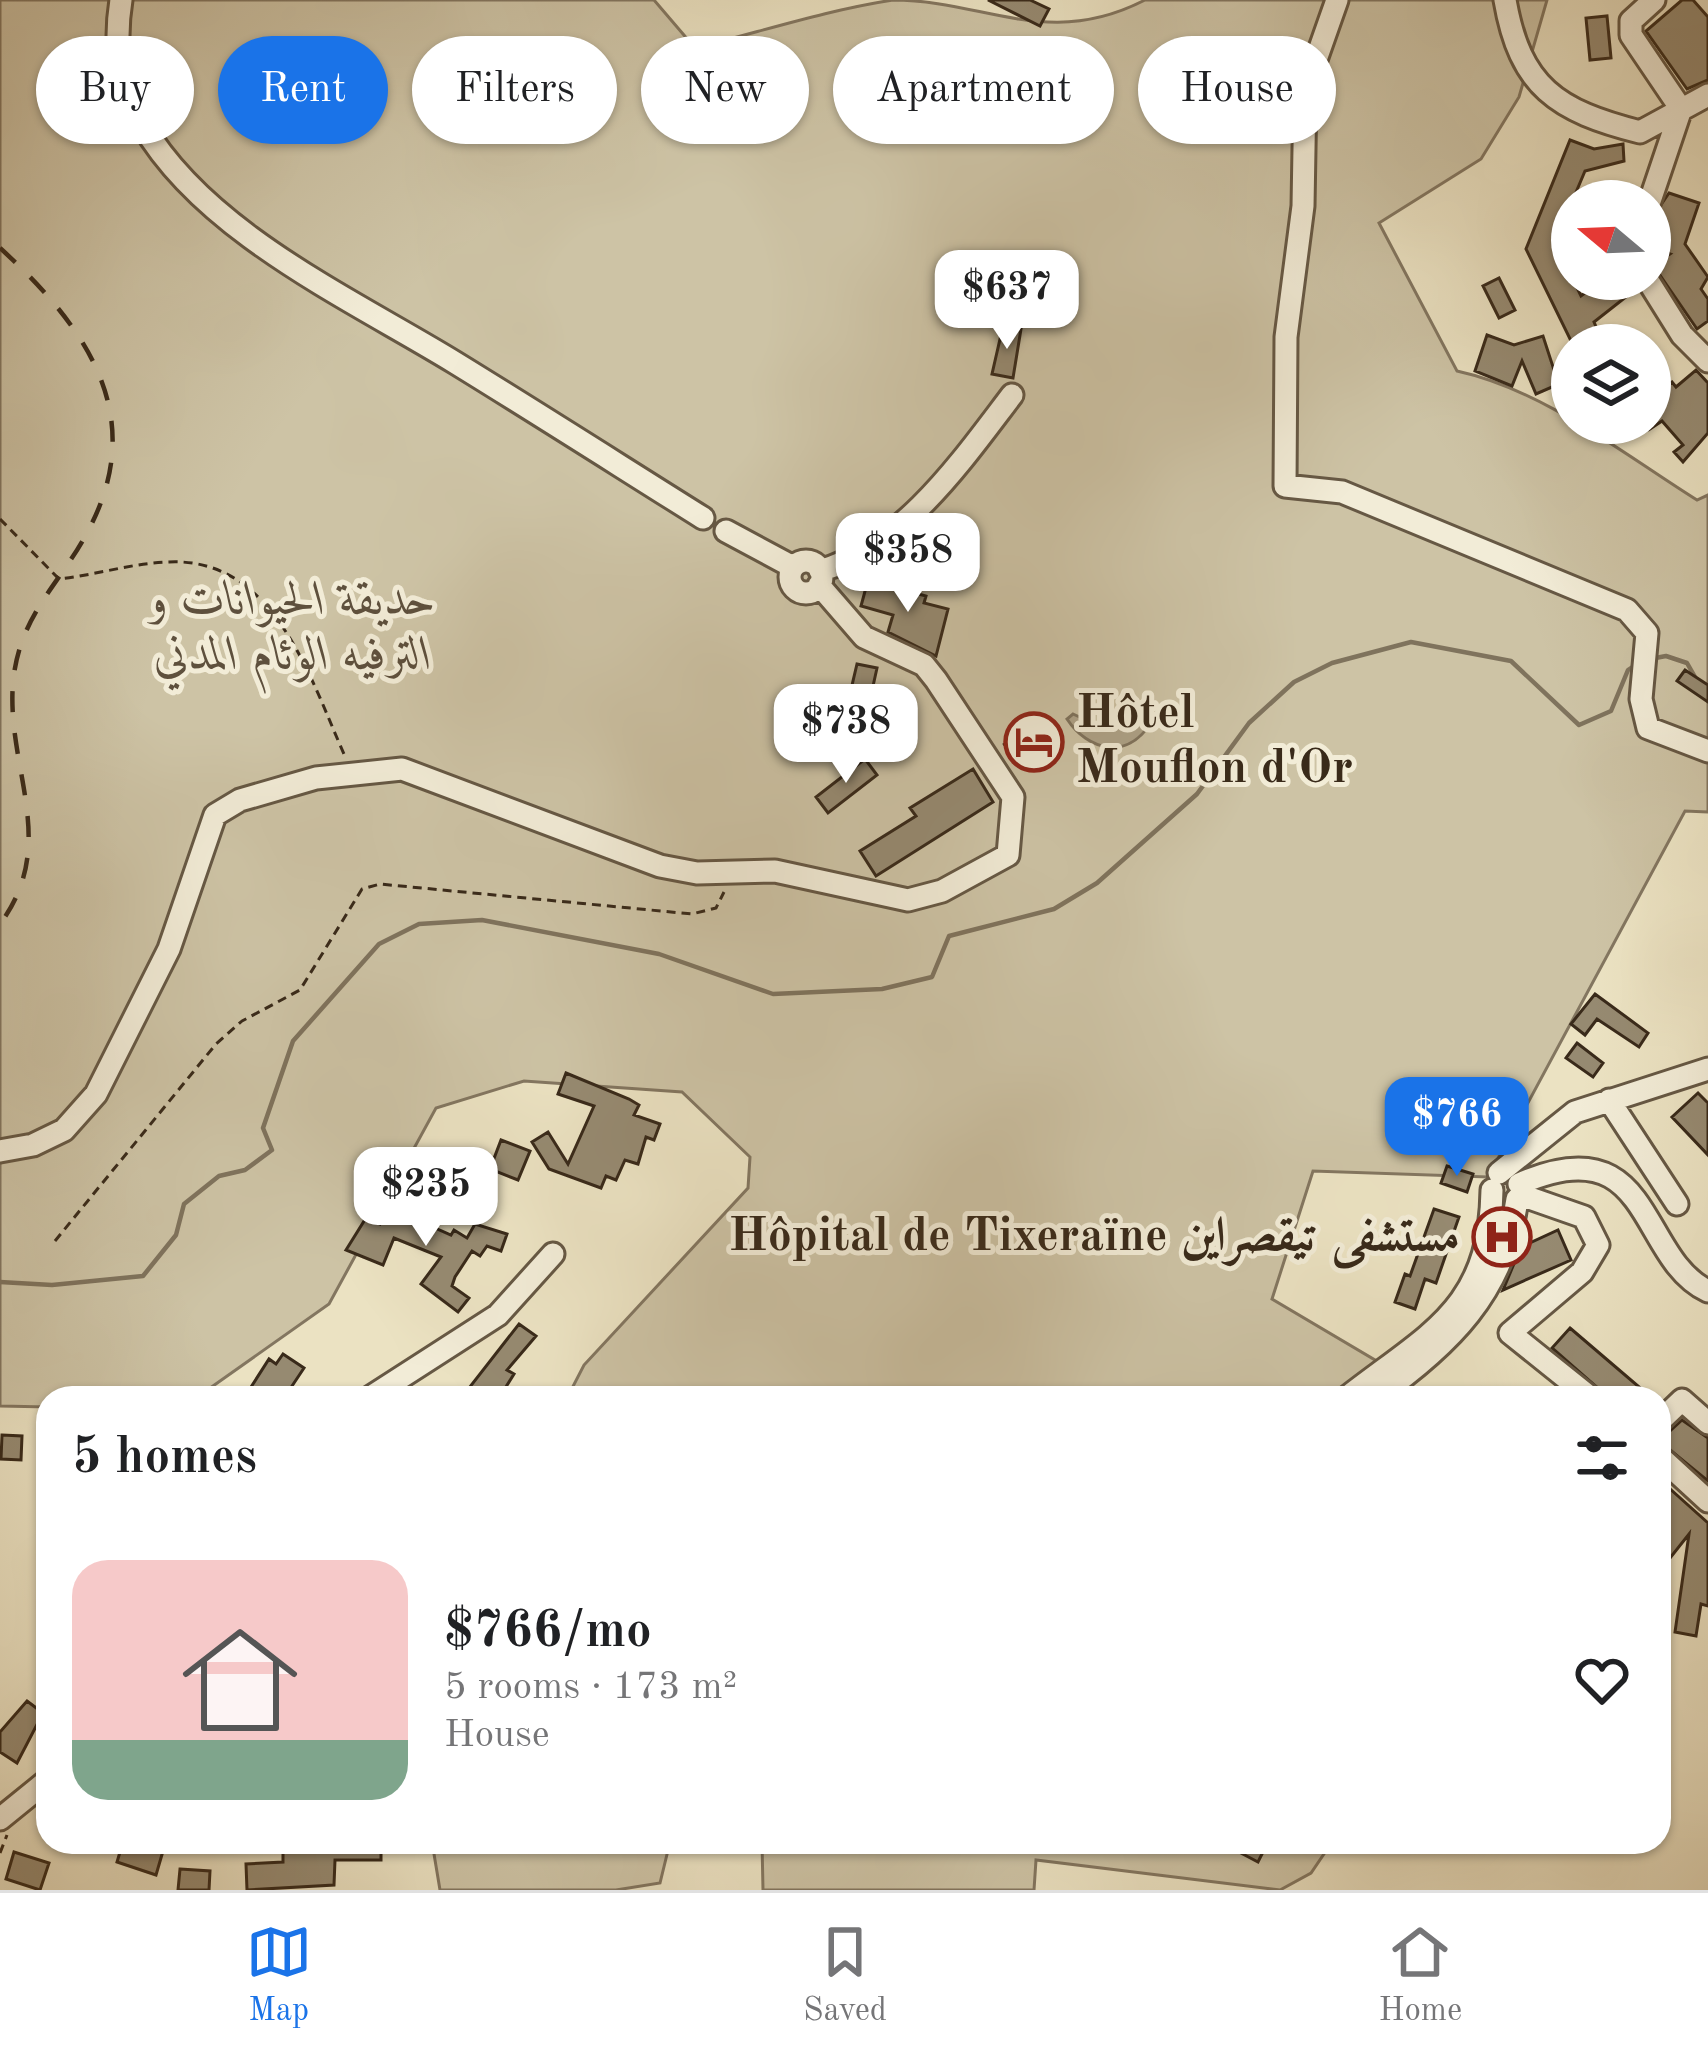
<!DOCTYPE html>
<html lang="en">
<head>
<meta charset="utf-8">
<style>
	body { margin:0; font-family:"Old Standard TT",Amiri,serif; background:#f2f2f2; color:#202124; height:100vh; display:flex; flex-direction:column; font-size:45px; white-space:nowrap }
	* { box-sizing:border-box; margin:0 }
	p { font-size:39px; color:#757577 }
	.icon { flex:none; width:66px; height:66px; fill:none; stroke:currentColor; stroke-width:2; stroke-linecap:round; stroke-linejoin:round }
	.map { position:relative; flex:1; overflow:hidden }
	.sheet { position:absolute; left:36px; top:1386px; width:1635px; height:468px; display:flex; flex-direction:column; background:#fff; border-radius:36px; box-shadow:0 3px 9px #0004 }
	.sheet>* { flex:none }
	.guide { position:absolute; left:36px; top:36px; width:1638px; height:108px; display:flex; gap:24px }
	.needle { width:78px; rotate:289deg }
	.fabs { position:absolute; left:1551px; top:180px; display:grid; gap:24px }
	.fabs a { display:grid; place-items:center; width:120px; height:120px; border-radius:50%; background:#fff; box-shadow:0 3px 9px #0004; font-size:60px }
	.price { position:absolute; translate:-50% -102px; padding:0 27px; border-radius:24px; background:#fff; color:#222; font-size:39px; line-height:78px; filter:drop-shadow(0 3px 6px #0008) }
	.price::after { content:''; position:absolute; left:50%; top:72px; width:36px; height:27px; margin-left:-18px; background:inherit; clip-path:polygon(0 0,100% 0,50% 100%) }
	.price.on { background:#1a73e8; color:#fff }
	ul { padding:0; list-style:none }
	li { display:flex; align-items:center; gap:36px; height:300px; padding:0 36px }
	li+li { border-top:3px solid #e0e0e0 }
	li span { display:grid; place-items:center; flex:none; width:336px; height:240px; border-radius:36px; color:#555 }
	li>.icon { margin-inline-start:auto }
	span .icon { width:144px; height:144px; fill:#fffc; stroke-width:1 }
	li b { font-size:51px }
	h2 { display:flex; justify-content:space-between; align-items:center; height:144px; padding:0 36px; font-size:51px }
	.tag { padding:0 42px; border-radius:54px; background:#fff; box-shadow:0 3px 9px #0004; font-size:42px; line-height:108px }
	.tag.on { background:#1a73e8; color:#fff }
	.tab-bar { display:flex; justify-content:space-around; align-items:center; height:168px; border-top:3px solid #e0e0e0; background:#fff; font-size:33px; color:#757577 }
	.tab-bar a { display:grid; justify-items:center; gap:6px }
	.tab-bar .on { color:#1a73e8 }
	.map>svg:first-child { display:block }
	.green { fill:#cdc3a5; stroke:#837660; stroke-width:3 }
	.water { fill:#aea389; stroke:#7f735d; stroke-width:3 }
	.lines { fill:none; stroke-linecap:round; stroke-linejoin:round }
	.stream { stroke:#7f735d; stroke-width:4.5 }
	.building { fill:#968a71; stroke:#392a1a; stroke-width:3 }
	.minor-casing { stroke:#665844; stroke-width:27 }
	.path { stroke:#392a1a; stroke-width:3; stroke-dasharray:9 6; stroke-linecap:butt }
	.minor { stroke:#f2ecd7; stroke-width:21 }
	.rail { stroke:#392a1a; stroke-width:4.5; stroke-dasharray:21 21; stroke-linecap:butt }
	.labels { text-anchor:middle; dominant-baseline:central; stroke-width:10; stroke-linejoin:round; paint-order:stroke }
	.park-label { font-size:48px; font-style:italic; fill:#5e503d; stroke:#f2ecd7 }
	.poi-label { font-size:48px; font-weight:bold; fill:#392a1a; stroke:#f2ecd7; text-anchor:start }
</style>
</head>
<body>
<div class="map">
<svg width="1708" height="1890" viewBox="0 0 1708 1890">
	<rect width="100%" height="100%" fill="#ebe2c2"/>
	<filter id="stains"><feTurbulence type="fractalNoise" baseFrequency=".00167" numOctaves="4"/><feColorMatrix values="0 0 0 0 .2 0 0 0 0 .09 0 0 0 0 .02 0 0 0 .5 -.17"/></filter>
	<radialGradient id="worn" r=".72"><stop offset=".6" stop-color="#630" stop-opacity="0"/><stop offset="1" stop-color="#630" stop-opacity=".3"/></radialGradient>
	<path class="green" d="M0 0H654L695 48C760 32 827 10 893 0 984 0 1048 50 1145 0H1547L1519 97 1481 159 1379 223 1457 371C1544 390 1622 453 1697 500L1708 495V812L1685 811 1488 1177 1313 1171 1272 1299 1380 1363 1333 1398H567L584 1365 748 1188 750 1157 682 1092 524 1081 436 1108 329 1304 196 1398H48V1407L0 1406Z
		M432 1842H670L660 1883 616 1890H440Z
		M762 1842H1332L1311 1873 1280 1890 1036 1860 1034 1890H763Z"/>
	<path class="water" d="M1127 695 1142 705 1150 724C1127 760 1088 751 1067 719L1073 714C1093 724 1114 731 1130 709Z"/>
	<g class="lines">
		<path class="stream" d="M1650 659 1666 656 1687 663 1695 677
			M0 1282 52 1285 143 1276 176 1235 184 1204 219 1176 245 1170 272 1150 263 1128 293 1041 379 944 419 924 482 920 659 954 773 994 882 989 932 977 949 936 1054 909 1097 883 1197 794 1249 723 1294 682 1332 663 1411 642 1511 661 1579 725 1611 711 1628 670 1634 666"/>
	</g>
	<path class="building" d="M988 0H1030L1049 9 1040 26Z
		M1682 0H1693L1708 17V80L1687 89 1646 31Z
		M1607 16 1611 58 1590 60 1586 18Z
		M1570 140 1594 149 1623 144 1624 161 1585 171 1555 242 1581 296 1603 279H1632L1636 289 1594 322 1604 345H1573L1526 249Z
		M1669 193 1699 203 1685 244 1708 277 1701 289 1708 299V321L1697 329 1653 265 1670 254 1650 247 1654 215Z
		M1499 278 1515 310 1499 318 1483 286Z
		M1003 326 1021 329 1013 378 992 374Z
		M1487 335 1514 345 1543 336 1554 370 1560 367 1566 381 1536 394 1522 361 1512 386 1475 371Z
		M1650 363 1661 389 1672 382 1676 387 1696 370 1708 383V433L1683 462 1674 452 1683 445 1662 421 1650 429Z
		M868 580 926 596 924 603 948 609 936 656 888 632 893 615 861 606Z
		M857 664 877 668 862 736 841 732Z
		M1685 670 1708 685V702L1677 681Z
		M865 759 877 775 828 813 816 797Z
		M973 769 993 802 876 876 860 851 916 816 910 808Z
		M1595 994 1648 1033 1639 1047 1597 1019 1585 1035 1571 1024Z
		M1577 1043 1603 1063 1593 1077 1566 1058Z
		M566 1073 629 1099 639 1105 634 1115 660 1124 654 1140 646 1137 638 1164 625 1160 616 1180 606 1176 601 1188 549 1169 532 1142 548 1132 568 1164 594 1106 558 1094Z
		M1698 1093 1708 1103V1155L1672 1117Z
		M501 1140 530 1151 518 1180 490 1169Z
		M1447 1166 1473 1174 1467 1192 1441 1183Z
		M388 1207 451 1235 454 1230 467 1238 475 1224 507 1234 501 1251 487 1246 480 1256 472 1251 455 1277 452 1286 469 1298 458 1312 421 1284 441 1257 394 1238 383 1265 346 1250 366 1218 380 1224Z
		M1434 1209 1459 1217 1436 1283 1425 1279 1415 1309 1395 1302 1405 1274 1410 1276Z
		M1558 1230 1571 1260 1503 1290 1521 1247Z
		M519 1324 536 1336 507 1370 514 1374 499 1398H485L469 1388Z
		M1570 1328 1652 1398H1609L1552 1348Z
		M283 1354 304 1368 284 1398H244L269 1359 276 1364Z
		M1682 1420 1708 1438V1481L1659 1441Z
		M2 1435 22 1436 21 1460 1 1459Z
		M1659 1479 1708 1523V1606L1701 1604 1696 1636 1675 1632 1689 1534 1659 1572Z
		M27 1701 43 1713 17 1763 0 1752V1732Z
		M123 1842 163 1851 156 1875 117 1862Z
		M283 1842H381V1860H335L334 1885 247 1890 246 1864 283 1862Z
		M1220 1842H1268L1258 1862Z
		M14 1852 49 1863 40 1890 6 1879Z
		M180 1869 210 1871 209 1890H178Z"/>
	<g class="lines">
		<defs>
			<path id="minor" d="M121 0C114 43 119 86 142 124 204 232 351 299 454 362 537 413 620 466 703 518
				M1337 0 1305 91 1303 206 1286 337 1285 486 1342 492 1627 610 1647 633 1641 699 1648 728 1708 751
				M1505 0C1520 87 1557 111 1640 132L1708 95
				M1654 0 1631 21V35L1681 109
				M1650 201 1681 109
				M1647 279 1682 335 1708 361
				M726 531 793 567
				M790 577a16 16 0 1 1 32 0a16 16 0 1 1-32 0Z
				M820 571C904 545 961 462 1012 395
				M1609 1100 1677 1204
				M0 1151 33 1145 64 1130 96 1094 169 949 215 815 240 800 316 778 402 769 660 866 697 873 775 871 908 900 942 891 1008 855 1013 797 936 680 924 665 864 637 819 585
				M1499 1173 1575 1112 1708 1069
				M1519 1184C1654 1124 1637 1258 1708 1291
				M1521 1195 1584 1217 1598 1245 1582 1272 1510 1333 1591 1398
				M369 1398 498 1315 553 1254
				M1346 1398C1430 1332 1490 1310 1492 1190
				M1375 1398C1449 1346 1505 1292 1517 1199
				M1659 1422 1682 1400 1708 1423
				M1659 1456 1708 1501
				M0 1819 48 1780"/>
		</defs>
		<use href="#minor" class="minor-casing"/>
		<path class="path" d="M0 519 59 579C96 575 132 563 169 562 274 557 310 678 344 754
			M1003 745 1054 716
			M55 1241 216 1044 242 1021 300 990 362 889 380 884 692 914 716 908 724 892
			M0 1853 7 1835"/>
		<use href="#minor" class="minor"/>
		<path class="rail" d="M0 248C83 324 150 413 89 529 61 584 19 614 13 683 6 769 60 843 0 924"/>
	</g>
	<defs>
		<symbol id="hotel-ring" viewBox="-11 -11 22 22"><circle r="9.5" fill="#f2ecd7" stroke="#8f2418" stroke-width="1.5"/><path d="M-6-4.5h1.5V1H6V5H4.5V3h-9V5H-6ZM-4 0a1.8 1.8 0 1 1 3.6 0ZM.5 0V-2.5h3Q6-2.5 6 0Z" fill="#8f2418"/></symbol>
		<symbol id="hospital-ring" viewBox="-11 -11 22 22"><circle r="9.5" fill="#f2ecd7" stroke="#8f2418" stroke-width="1.5"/><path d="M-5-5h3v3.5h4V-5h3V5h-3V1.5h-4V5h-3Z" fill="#8f2418"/></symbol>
	</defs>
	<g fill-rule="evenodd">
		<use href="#hotel-ring" x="1001" y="709" width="66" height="66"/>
		<use href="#hospital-ring" x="1469" y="1204" width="66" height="66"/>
	</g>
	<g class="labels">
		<g class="park-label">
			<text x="293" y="601">حديقة الحيوانات و<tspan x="293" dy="55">الترفيه الوئام المدني</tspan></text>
		</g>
		<g class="poi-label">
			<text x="1076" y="714">Hôtel<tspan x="1076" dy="55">Mouflon d'Or</tspan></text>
			<text x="1460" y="1237" text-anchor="end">Hôpital de Tixeraïne مستشفى تيقصراين</text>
		</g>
	</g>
	<rect width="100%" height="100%" filter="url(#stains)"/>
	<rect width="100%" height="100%" fill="url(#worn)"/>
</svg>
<div class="fabs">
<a><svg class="needle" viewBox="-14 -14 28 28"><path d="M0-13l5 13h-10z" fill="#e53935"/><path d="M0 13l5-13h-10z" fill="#757577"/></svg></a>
<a><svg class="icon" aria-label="layers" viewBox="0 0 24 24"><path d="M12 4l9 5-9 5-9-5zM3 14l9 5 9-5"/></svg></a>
</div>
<b class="price" style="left:1007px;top:352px">$637</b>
<b class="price" style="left:908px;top:615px">$358</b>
<b class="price" style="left:846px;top:786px">$738</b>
<b class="price on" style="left:1457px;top:1179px">$766</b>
<b class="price" style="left:426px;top:1249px">$235</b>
<div class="guide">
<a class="tag">Buy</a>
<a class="tag on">Rent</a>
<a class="tag">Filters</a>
<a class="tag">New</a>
<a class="tag">Apartment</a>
<a class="tag">House</a>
</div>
<section class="sheet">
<h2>5 homes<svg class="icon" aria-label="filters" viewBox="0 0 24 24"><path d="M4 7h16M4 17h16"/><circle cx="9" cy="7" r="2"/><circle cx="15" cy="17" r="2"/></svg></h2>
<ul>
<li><span style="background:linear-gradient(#f6c9c9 75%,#7fa58c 0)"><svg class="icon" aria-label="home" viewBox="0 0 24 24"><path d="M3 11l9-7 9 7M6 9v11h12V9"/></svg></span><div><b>$766/mo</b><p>5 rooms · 173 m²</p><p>House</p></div><svg class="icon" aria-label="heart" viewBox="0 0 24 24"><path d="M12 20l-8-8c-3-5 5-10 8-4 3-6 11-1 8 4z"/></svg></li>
</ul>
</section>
</div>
<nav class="tab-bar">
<a class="on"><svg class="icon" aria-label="map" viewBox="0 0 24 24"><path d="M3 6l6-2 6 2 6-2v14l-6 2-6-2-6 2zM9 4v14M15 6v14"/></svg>Map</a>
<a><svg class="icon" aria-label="saved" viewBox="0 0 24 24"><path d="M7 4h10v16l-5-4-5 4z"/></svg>Saved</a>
<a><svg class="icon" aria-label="home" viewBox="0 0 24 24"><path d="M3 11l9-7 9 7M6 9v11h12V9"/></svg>Home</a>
</nav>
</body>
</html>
